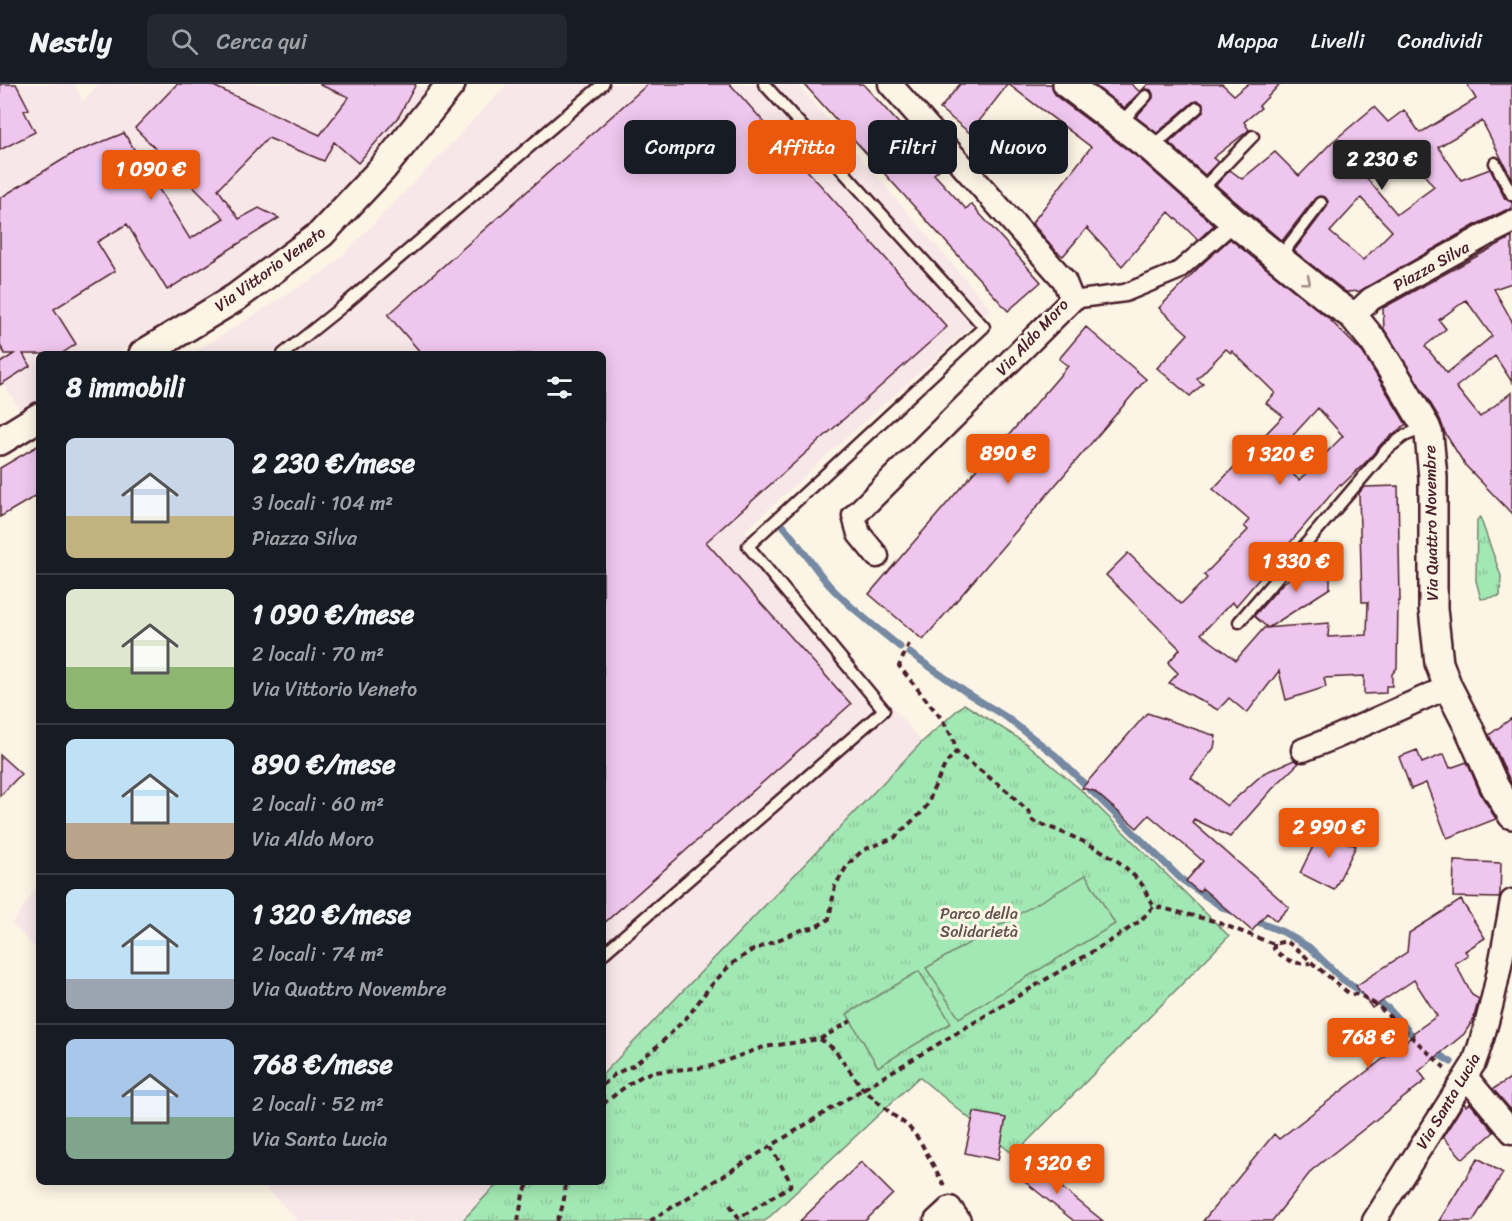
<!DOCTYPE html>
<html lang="it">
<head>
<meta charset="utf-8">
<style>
	body { margin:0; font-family:Sriracha,sans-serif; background:#242831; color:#f1f3f6; height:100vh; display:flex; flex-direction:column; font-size:22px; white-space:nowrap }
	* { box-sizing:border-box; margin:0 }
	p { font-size:20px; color:#9ea1a6 }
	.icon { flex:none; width:33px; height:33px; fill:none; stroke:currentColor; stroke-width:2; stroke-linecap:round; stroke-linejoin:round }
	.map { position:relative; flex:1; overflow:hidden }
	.side { position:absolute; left:36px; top:267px; width:570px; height:834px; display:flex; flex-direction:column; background:#171b24; border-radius:9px; box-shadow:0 3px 15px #0003 }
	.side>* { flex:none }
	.top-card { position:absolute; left:624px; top:36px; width:570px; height:54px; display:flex; gap:12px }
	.price { position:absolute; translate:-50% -51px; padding:0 14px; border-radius:6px; background:#ea580c; color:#fff; font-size:20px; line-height:39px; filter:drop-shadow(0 2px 3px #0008) }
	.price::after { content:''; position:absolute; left:50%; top:36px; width:18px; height:14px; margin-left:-9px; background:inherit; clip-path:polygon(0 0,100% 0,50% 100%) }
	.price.active { background:#222; color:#fff }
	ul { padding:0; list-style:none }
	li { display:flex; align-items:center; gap:18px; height:150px; padding:0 30px }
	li+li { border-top:2px solid #363941 }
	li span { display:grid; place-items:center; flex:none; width:168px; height:120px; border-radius:9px; color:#555 }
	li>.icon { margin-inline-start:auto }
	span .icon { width:72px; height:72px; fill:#fffc; stroke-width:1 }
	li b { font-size:26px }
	h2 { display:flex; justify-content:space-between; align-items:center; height:72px; padding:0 30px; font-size:26px }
	.tag { padding:0 21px; border-radius:9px; background:#171b24; box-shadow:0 3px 15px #0003; font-size:21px; line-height:54px }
	.tag.active { background:#ea580c; color:#fff }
	header { display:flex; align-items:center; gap:36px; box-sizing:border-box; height:84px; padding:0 30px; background:#171b24; border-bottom:2px solid #363941 }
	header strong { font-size:28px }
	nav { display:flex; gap:33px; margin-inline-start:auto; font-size:21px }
	.search { width:420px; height:54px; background:#242831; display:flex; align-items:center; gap:15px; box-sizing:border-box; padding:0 21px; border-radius:9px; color:#9ea1a6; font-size:22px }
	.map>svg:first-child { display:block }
	.built { fill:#f8e7e8 }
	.grass { fill:url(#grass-tufts); stroke:#768470; stroke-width:1.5 }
	.garden { fill:#a2e8b4; stroke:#768470; stroke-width:1.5 }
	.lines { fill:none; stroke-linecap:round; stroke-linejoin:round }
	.stream { stroke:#7589a3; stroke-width:7 }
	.building { fill:#efc6ee; stroke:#4a1f2b; stroke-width:1.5; fill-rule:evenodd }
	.service-casing { stroke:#4a1f2b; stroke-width:15 }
	.pedestrian-casing { stroke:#4a1f2b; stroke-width:21 }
	.minor-casing { stroke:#4a1f2b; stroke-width:27 }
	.tertiary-casing { stroke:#4a1f2b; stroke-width:32 }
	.path { stroke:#4a1f2b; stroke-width:4; stroke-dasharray:6 4.5; stroke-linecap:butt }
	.service { stroke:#fcf5e5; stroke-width:10 }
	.pedestrian { stroke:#fcf5e5; stroke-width:16 }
	.minor { stroke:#fcf5e5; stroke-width:22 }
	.tertiary { stroke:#fcf5e5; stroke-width:27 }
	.oneway { stroke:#a38a88 }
	.labels { text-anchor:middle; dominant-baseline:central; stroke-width:6; stroke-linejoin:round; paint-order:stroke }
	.street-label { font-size:16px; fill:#4a1f2b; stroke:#fcf5e5 }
	.park-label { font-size:16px; fill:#60514d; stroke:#fcf5e5 }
</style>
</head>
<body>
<header>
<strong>Nestly</strong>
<div class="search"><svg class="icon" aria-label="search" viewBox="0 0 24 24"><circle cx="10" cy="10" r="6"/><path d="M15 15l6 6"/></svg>Cerca qui</div>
<nav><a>Mappa</a><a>Livelli</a><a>Condividi</a></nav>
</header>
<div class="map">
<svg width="1512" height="1137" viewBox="0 0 1512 1137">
	<defs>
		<pattern id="grass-tufts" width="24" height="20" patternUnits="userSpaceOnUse" patternTransform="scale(1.5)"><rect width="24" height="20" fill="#a2e8b4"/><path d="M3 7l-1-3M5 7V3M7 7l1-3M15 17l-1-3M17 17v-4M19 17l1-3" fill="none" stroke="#8dc79b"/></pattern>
	</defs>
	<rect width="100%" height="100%" fill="#fcf5e5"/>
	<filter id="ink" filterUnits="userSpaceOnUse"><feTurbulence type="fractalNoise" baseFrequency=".0167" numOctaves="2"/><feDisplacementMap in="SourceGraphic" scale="12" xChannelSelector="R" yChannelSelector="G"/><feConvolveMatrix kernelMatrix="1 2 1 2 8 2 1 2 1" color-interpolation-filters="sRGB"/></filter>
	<g filter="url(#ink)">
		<path class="built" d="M0 0H74L83 17 98 0H413L439 12 299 156 116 270H39V317L21 328 0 294Z
			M507 0H797L991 225 825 373 745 447 922 658 603 990V270H191L322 189 341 173 435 77Z
			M39 799V868L12 840Z
			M260 1098H499L462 1137H298Z"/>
		<path class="grass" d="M1480 433 1501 492 1500 512 1481 515 1476 497 1477 436Z
			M964 620 1023 657 1081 706 1229 852 1014 1071 919 993 765 1137H462L499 1098H603V990L922 658Z"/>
		<path class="garden" d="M1086 791 1115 840 959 934 926 884Z
			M919 887 951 939 878 983 847 930Z"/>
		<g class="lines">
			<path class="stream" d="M780 438C798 458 812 481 829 501 849 523 877 544 900 563
				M910 569 967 609 1006 633 1055 671 1181 795 1222 823 1232 827
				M1251 835 1283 848 1309 863 1342 895 1389 925 1418 958
				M1433 967 1451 978"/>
		</g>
		<path class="building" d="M0 0H16L29 25 24 27 35 48 0 66Z
			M177 0H209L320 51 349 13 320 1V0H416L399 32 358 79 334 58 324 77 268 54 218 105 239 135 259 124 279 134 216 174 217 175 167 206 127 140 97 158 115 187 54 225 76 260 61 270H23L30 282 0 301V279L14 270H5L0 261V114L72 70 124 49 190 155 224 134 135 44Z
			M648 0H730L947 243 706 458 851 620 603 840V270H422L388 231Z
			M804 0H863L940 85 934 90 966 125 971 120 1041 198 1008 227Z
			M960 0H1052L1053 7 1057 13 1141 76 1214 141 1198 156 1169 128 1122 182 1087 144 1063 172 1056 167 1032 139 1091 63 1008 0 970 49 940 25Z
			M1093 0H1131L1140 8 1124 24Z
			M1148 0H1222L1234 11 1248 0H1280L1259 22 1261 24 1244 38 1249 46 1213 74 1218 78 1205 91 1169 59 1202 29 1204 26 1203 20 1199 17 1193 18 1157 49 1136 33 1153 14V10L1151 6 1147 5 1142 6Z
			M1467 0H1512V95L1482 37 1438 63 1461 96 1490 85 1505 115 1512 118V125L1506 126 1477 140 1360 207 1346 208 1294 167 1327 123 1328 117 1325 113 1319 112 1315 114 1282 157 1216 101 1230 86 1242 95 1275 68 1299 92 1331 59 1374 23 1388 38 1404 26 1420 49 1476 15ZM1402 63 1434 103 1397 130 1365 92ZM1361 114 1392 147 1363 176 1330 148Z
			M1512 153V199L1494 205 1512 237V298L1495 272 1456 303 1480 333 1512 308V430L1465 381 1445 349 1440 335 1413 291 1384 245 1383 224ZM1466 216 1492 252 1447 289 1425 262 1446 245 1439 236Z
			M1230 155 1328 234 1363 269 1406 340 1382 359 1368 376 1341 402 1340 400 1236 522 1232 518 1201 550 1236 576 1264 544 1329 539 1328 553 1367 551 1368 518H1362L1359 409 1364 403 1398 402 1400 517H1398L1397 584 1392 590V602H1386V609L1364 610V592L1324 594 1326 603 1286 616 1279 587 1247 629 1229 614 1218 626 1169 599 1178 589 1168 579 1180 565 1106 491 1128 469 1181 520 1207 494 1204 491 1248 446 1244 442 1249 436 1213 405 1283 332 1266 319 1275 309 1232 267 1231 269 1226 265 1197 295 1203 300 1190 312 1157 284 1188 250 1159 224 1202 180ZM1318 324 1343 352 1299 396 1274 372Z
			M1086 243 1146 295 923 556 869 510 1006 351 1008 352 1068 282 1059 275Z
			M39 361V410L0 433V384Z
			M1322 473 1330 486V504L1268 544 1254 532 1283 499Z
			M1147 629 1216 652 1214 664 1191 694 1227 722 1264 689 1294 676 1299 679 1275 702 1230 753 1194 735 1192 738 1289 823 1276 837 1267 829 1252 847 1202 804 1199 808 1186 797 1203 777 1149 731 1137 744 1094 707 1082 704Z
			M1512 634V701L1489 651Z
			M1417 666 1422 679 1444 670 1450 684 1467 678 1481 711 1496 735 1447 754 1426 699 1411 705 1399 673Z
			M0 671 21 690 0 712Z
			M1335 745 1350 753 1348 759 1356 762 1334 806 1300 789 1321 746 1332 752Z
			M1454 777 1501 779 1500 811 1499 814 1453 813Z
			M1461 816 1485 854 1465 867 1468 871 1455 879 1472 911 1479 915 1473 936 1464 950 1419 987 1426 996 1312 1086 1272 1137H1203L1274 1050 1279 1055 1414 951 1413 949 1437 932 1414 896 1372 924 1356 902 1407 868 1409 849Z
			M1512 993V1027L1493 1005Z
			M1464 1019 1466 1022 1470 1019 1494 1048 1463 1075 1443 1053Z
			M974 1028 1006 1034 998 1076 965 1069Z
			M1478 1074 1503 1089 1473 1137H1439Z
			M861 1078 893 1110 865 1137H800Z
			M1032 1079 1045 1090 1103 1137H1074L1019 1093Z"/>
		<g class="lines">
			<defs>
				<path id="service" d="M1125 34 1146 12
					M1151 64 1197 24
					M1495 79 1512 111
					M1200 107 1253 52
					M1279 174 1321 119
					M283 270 343 222 603 0
					M1239 538 1387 365 1404 352 1426 343
					M603 870 884 626 748 462 984 243 764 0"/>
				<path id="pedestrian" d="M1072 216 1125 209 1178 187 1234 138"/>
				<path id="minor" d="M1353 232 1371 215 1484 152 1512 138
					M877 472 859 450 854 432 1072 216 1064 196 890 0
					M1303 666 1336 653 1448 603
					M1466 993 1512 1048
					M936 1137 950 1124 959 1137
					M1374 1137 1474 979C1493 927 1502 871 1512 817"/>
				<path id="tertiary" d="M1067 0 1151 64 1234 138 1330 216 1353 232 1375 259 1400 299 1426 343 1429 351 1433 393V525L1439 579 1448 603 1468 642 1495 703 1512 731
					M143 270 235 214 321 150 383 84 451 0
					M0 357 39 333"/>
			</defs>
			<use href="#service" class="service-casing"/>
			<use href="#pedestrian" class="pedestrian-casing"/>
			<use href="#minor" class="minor-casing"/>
			<use href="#tertiary" class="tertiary-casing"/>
			<path class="path" d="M909 560 899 582 941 634 953 654 956 668 1007 707 1028 727 1033 737C1060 747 1107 765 1127 785 1132 790 1139 796 1143 802 1147 810 1148 815 1154 822
				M1274 860V865C1285 876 1295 881 1310 879
				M820 955 851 937
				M603 1001 615 990 634 981 660 960 689 931 708 905 730 881 751 867 804 845 814 844 829 835 835 802 848 780 861 768 868 764 894 754 921 729 928 720 933 706 946 679 956 668
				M603 1020 629 1000 642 992 653 988 708 983 764 963 820 955 834 965 863 1005 893 1031 908 1042 920 1057 945 1103
				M730 1121 739 1134 790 1102 791 1099 771 1063
				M518 1137 523 1111 529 1098
				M557 1137C563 1124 565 1112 566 1098
				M650 1137 863 1005 1115 854 1140 837 1154 822 1214 837 1274 860 1286 857 1302 869 1311 878 1351 911 1356 910 1362 912 1378 922 1445 984"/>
			<use href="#service" class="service"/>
			<use href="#pedestrian" class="pedestrian"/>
			<use href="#minor" class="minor"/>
			<use href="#tertiary" class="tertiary"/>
		</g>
		<defs><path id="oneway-chevron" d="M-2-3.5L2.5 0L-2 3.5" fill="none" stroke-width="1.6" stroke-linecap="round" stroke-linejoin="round" transform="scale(1.5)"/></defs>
		<use class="oneway" href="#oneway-chevron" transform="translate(1307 197) rotate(39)"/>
	</g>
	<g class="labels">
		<g class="street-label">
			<text transform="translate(1431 182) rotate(-29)">Piazza Silva</text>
			<text transform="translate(270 185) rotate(-36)">Via Vittorio Veneto</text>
			<text transform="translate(1032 253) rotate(-47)">Via Aldo Moro</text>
			<text transform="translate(1431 439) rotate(-91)">Via Quattro Novembre</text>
			<text transform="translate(1448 1017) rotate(-59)">Via Santa Lucia</text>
		</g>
		<g class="park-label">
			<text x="979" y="829">Parco della<tspan x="979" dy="18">Solidarietà</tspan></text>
		</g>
	</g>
</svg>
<b class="price active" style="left:1382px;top:107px">2 230 €</b>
<b class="price" style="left:151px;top:117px">1 090 €</b>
<b class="price" style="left:1008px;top:401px">890 €</b>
<b class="price" style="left:1280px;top:402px">1 320 €</b>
<b class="price" style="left:1296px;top:509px">1 330 €</b>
<b class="price" style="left:1329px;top:775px">2 990 €</b>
<b class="price" style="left:1368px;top:985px">768 €</b>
<b class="price" style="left:1057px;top:1111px">1 320 €</b>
<div class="top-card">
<a class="tag">Compra</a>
<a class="tag active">Affitta</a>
<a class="tag">Filtri</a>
<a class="tag">Nuovo</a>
</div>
<section class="side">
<h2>8 immobili<svg class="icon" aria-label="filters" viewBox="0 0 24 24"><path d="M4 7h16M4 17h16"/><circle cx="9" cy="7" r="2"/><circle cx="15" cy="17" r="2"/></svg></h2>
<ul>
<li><span style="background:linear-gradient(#c9d6e8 65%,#c2b280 0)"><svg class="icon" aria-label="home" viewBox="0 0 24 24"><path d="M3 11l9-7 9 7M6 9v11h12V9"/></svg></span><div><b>2 230 €/mese</b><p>3 locali · 104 m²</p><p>Piazza Silva</p></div></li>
<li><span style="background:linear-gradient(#dfe7d0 65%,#8fb573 0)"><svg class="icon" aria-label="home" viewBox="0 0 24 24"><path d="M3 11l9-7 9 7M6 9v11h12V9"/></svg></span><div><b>1 090 €/mese</b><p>2 locali · 70 m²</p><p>Via Vittorio Veneto</p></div></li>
<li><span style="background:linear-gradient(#bfe0f5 70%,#b9a48a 0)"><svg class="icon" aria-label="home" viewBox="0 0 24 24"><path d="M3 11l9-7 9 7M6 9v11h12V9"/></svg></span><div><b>890 €/mese</b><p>2 locali · 60 m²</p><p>Via Aldo Moro</p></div></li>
<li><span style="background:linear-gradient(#bfe0f5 75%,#9aa5b1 0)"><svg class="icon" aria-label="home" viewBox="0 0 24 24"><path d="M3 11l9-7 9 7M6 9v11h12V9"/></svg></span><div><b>1 320 €/mese</b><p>2 locali · 74 m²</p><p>Via Quattro Novembre</p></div></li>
<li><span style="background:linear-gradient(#a9c7e8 65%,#7fa58c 0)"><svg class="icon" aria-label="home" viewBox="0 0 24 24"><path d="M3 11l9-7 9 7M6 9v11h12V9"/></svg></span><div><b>768 €/mese</b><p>2 locali · 52 m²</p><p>Via Santa Lucia</p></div></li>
</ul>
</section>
</div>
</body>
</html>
